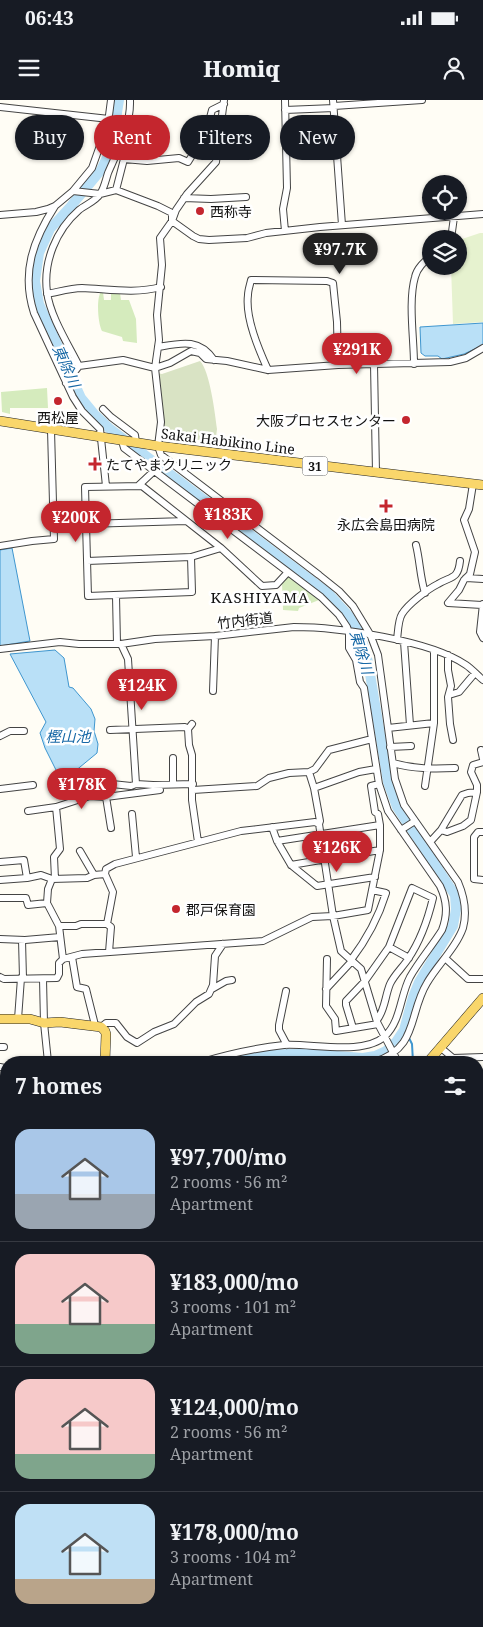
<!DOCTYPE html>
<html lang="en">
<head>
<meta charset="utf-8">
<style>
	body { margin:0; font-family:"Noto Serif","Noto Sans JP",serif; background:#242831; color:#f1f3f6; height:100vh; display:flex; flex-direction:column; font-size:19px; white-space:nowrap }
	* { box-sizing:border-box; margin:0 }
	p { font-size:16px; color:#9ea1a6 }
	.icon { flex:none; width:28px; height:28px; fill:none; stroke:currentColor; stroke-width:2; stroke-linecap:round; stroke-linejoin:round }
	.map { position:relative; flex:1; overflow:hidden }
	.panel { position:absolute; left:0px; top:956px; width:484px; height:571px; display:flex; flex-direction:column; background:#171b24; border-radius:20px 20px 0 0; box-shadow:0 1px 4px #0004 }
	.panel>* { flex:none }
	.guide { position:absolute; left:15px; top:15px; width:454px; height:45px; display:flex; gap:10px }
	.buttons { position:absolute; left:422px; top:75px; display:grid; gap:10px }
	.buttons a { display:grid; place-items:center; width:45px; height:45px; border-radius:50%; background:#171b24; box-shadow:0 1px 4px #0004; font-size:25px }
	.price { position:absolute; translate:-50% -42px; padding:0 11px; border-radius:18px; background:#c4262e; color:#fff; font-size:16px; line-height:32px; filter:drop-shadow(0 1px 2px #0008) }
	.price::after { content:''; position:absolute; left:50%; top:30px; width:15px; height:11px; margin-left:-8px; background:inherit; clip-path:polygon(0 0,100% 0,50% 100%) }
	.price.selected { background:#222; color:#fff }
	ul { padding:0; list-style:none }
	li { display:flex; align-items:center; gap:15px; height:125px; padding:0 15px }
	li+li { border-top:1px solid #363941 }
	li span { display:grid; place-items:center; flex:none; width:140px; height:100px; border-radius:15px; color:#555 }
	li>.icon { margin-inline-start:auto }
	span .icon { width:60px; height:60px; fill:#fffc; stroke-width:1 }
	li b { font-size:21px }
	h2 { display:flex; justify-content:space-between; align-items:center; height:60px; padding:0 15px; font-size:21px }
	.tag { padding:0 18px; border-radius:22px; background:#171b24; box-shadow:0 1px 4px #0004; font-size:18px; line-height:45px }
	.tag.selected { background:#c4262e; color:#fff }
	.status { display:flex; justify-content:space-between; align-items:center; height:35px; padding:0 25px; background:#171b24; direction:ltr }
	.status svg { height:14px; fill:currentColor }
	header { display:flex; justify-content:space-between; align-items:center; height:65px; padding:0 15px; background:#171b24; font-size:22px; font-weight:800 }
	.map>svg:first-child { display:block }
	.green { fill:#d5ebbd }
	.cemetery { fill:#d9e3c4 }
	.pitch { fill:#e6f2cf }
	.water { fill:#b9e0f7; stroke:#3f96cf }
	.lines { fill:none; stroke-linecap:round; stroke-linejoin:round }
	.stream { stroke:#3f96cf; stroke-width:2 }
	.river { stroke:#b9e0f7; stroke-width:10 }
	.minor-casing { stroke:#444; stroke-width:8 }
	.major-casing { stroke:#222; stroke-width:10 }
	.minor { stroke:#fff; stroke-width:6 }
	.major { stroke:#f9d66b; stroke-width:9 }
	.poi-dot { fill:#c4262e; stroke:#fff; stroke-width:2 }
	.labels { text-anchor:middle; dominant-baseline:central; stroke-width:5; stroke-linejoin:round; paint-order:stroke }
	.shield { fill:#fff; stroke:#585858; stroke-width:1 }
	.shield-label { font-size:12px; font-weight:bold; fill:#111 }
	.poi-label { font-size:14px; fill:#111; stroke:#fff; text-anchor:start }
	.street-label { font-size:14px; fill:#111; stroke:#fff }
	.water-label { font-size:15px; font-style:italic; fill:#1768a6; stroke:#fff }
	.neighbourhood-label { font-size:15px; letter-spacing:1px; fill:#111; stroke:#fff }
</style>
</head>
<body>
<div class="status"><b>06:43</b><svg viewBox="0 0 49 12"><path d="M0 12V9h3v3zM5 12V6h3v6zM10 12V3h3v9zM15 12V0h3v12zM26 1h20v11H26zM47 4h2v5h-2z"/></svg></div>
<header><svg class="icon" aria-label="menu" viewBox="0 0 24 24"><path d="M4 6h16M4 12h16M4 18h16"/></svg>Homiq<svg class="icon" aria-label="person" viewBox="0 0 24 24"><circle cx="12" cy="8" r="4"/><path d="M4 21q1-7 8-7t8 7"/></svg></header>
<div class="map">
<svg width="483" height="1527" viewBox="0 0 483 1527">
	<rect width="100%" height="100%" fill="#fffdf5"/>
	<path class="green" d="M101 192H103L104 200H111V192L120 193 121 200H129L136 219 137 243 123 241 122 237 102 231C98 224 96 198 101 192Z
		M47 288 48 308H10V314L2 312 1 292Z
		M290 477 319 500 299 508 298 511 283 510 282 483 286 478Z"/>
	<path class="cemetery" d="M200 261C210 271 215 314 217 329L216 337 185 342 167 340V335L163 331 162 302 157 273 162 274Z"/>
	<path class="pitch" d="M480 133H483V222L453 224 451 166H459V142L462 139Z"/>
	<path class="water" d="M483 223V245L481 246 464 254 442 259 438 256H425L421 253 420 227Z
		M12 448 30 541 0 546V450Z
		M55 550 64 558 69 587 73 588 91 609 95 619 94 631 98 644 97 653 74 672 70 682 63 684 45 648 40 633 46 622 10 554Z"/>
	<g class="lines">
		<path class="stream" d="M409 938 412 944 413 962"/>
		<path class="river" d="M119 0 114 32 108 55 101 70 71 106 50 129 39 153 35 181 39 204 81 298 95 315 109 328 329 494 348 515 360 534 368 562 388 682 397 707 455 795 456 809 453 826 419 882 413 897 404 930 396 942 386 951 375 956 363 958 312 954H288L269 955 232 962
			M55 1527V1521"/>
		<defs>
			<path id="minor" d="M224 0 216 62 187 94 176 110 172 121 160 138 162 165 157 215 159 240 155 268 161 322 158 346 161 355 319 475 339 491 353 506 370 534 378 555 395 679 404 705 458 782C464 796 467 813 463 828 456 848 438 864 427 883 408 914 419 948 374 962
				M285 0 287 88 283 109 285 131
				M333 0 342 125
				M334 6 422 0
				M0 7 109 19
				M285 10 334 8
				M116 90 124 59 147 61 179 58 188 62 206 33 212 10 224 4
				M73 91 100 94 116 90 158 106 172 113V121L193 136 199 139 209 140 247 138 266 133 320 127 483 114
				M184 98 211 99 246 97
				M55 106C33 140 21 173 34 213L73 297 82 311 100 329 106 386
				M0 115 36 112 48 109 55 106 73 91 92 68 108 23 111 0
				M451 139 454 117
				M47 194C58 192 71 188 82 188 108 189 135 194 161 187
				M158 247C181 243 199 238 214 260
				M374 264 376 373
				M414 264C414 239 408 201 415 177 417 168 424 162 431 156
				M79 266C68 244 50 216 47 192 43 162 56 130 79 110 85 105 96 101 100 94 104 89 106 79 108 73 118 50 131 25 130 0
				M268 270C259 250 245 218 248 195 248 190 250 185 251 180L327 181 333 183 337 222 338 265
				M66 283 79 266 123 260 155 268 170 263 191 251 200 253 206 259 227 261 268 270 338 265 450 262 466 258 483 248
				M103 309 111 317 135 335 136 343
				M122 341 124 348 321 497 339 515 347 527 349 532V548L356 560 360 582 364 588 379 684 388 711 440 786C447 801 448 814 442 830 432 846 419 861 410 877 400 896 401 921 385 936 364 956 311 943 284 945 256 948 229 954 202 962
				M473 384 469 409 464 420 475 452 470 474 464 480 459 490 448 503 482 505
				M139 385 154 371
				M86 424 186 421
				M416 445C420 461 420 477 425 493
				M0 446 32 441 54 439 51 330
				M191 457 192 492 88 496 85 387 142 386 221 448 262 486 276 485 288 472
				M87 461 191 457 221 448
				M466 478 483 479
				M116 496 117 544
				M483 504 480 532 483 538
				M397 540C398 533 398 520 402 514 408 504 428 489 438 484 451 476 458 480 460 461
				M404 542 410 625
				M121 544 128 559 136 684
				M0 549 60 542 79 544H121L155 539 215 536 294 527C337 527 430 540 466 565 472 569 477 575 483 580
				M448 555V570L451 586 448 597 450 624 453 640
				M213 591 215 536
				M130 592 160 589
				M449 595 459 592 475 573
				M192 624 188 629 189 645 192 655V700L198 742
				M388 628 434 623
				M110 630 185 627 188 629
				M0 636 10 631H24
				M390 647 411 646
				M481 650 483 659
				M173 658V684
				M393 663C414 669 433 669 455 668
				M309 672 314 688 320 721 319 724 333 816 341 851 361 869 377 922 398 962
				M112 684 131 686 136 684 153 685 193 684
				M379 684 371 686 375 712 378 714 380 725
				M425 686 434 623V550
				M314 688 359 672 376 669
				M0 689 33 685
				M193 690 257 686 269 678 289 673 309 672 315 669 329 650 372 639
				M106 697 111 728
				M28 711 56 707
				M132 714 136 757
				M272 727 277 741 291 765 317 786 375 777
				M401 730 415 721
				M441 730 447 732 463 726 471 720 477 692V685L471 672 473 665 483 662
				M483 732H478L474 737V779L483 780
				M430 742 441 730 462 695 468 693 477 692
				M80 751 94 775
				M0 762 24 760 27 778 41 775 52 779 87 778 94 775 105 774 106 769 115 764 241 731 315 722 319 724
				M291 765 380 750
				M105 774 113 792 107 824
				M52 779 48 789 47 803 59 826 63 859
				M55 779 54 757 60 749 56 707 90 696 106 697 160 690
				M0 780 27 778
				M0 798H26L28 805 47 803
				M59 826H76L81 824H107L111 827 109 852
				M0 839 25 840 60 837
				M22 840 23 878
				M389 847 409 858
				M72 857 77 887 86 889 95 925
				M445 858 468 879H483
				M327 859 326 906 335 919 336 931 378 924
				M351 860C367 839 378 819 386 793L372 790
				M0 877 4 879 57 878 59 874V863L63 859 82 854 263 841 312 817 333 816 368 810 380 750V725L277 741
				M43 879 44 923 48 962
				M212 889 226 881 232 880
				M326 889 352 861
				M286 891 279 925V930L287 945
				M18 919 21 878
				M101 927 106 923H116L127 937 137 943 154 932 174 924 196 902 209 894 213 885 215 856 223 844
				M353 928 346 905V901L365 881 389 847 412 788 433 798C428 819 421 840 408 859 403 867 394 875 390 884 385 896 385 910 377 920
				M0 947H4
				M441 948 453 958 483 957
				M278 962H310
				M0 967 5 968
				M2 1022 3 1060
				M478 1037 483 1041
				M0 1097 6 1095
				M478 1114 483 1111
				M478 1249H483
				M0 1346 6 1327
				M478 1455H479L483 1463
				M478 1474 483 1472
				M478 1502 483 1499
				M304 1521 307 1527
				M66 1527 67 1521
				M179 1527 181 1521
				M266 1527 270 1521
				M448 1527 457 1521"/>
			<path id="major" d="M0 321 158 346 483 385
				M0 919H30L44 923 60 922 101 927 105 931 106 934 105 962
				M428 962 483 898"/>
		</defs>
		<use href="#minor" class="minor-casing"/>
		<use href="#major" class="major-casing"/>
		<use href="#minor" class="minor"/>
		<use href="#major" class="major"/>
	</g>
	<g class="poi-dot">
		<circle cx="200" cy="111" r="5"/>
		<circle cx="58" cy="301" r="5"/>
		<circle cx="406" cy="320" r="5"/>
		<path d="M92.5 356.5h5v5h5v5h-5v5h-5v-5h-5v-5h5z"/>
		<path d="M383.5 398.5h5v5h5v5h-5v5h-5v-5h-5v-5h5z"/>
		<circle cx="176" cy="809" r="5"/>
	</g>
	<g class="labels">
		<rect class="shield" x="302.5" y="356.5" width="25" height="19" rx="4"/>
		<g class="shield-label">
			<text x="315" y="366">31</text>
		</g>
		<g class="poi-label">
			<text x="210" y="111">西称寺</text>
			<text x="58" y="317" text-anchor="middle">西松屋</text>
			<text x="396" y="320" text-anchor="end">大阪プロセスセンター</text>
			<text x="106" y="364">たてやまクリニック</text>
			<text x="386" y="424" text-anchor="middle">永広会島田病院</text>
			<text x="186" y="809">郡戸保育園</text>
		</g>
		<g class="street-label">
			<text transform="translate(228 341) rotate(7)">Sakai Habikino Line</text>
			<text transform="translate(245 520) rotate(-6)">竹内街道</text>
		</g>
		<g class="water-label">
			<text transform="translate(67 266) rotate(66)">東除川</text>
			<text transform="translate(362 552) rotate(73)">東除川</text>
			<text x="68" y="636">樫山池</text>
		</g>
		<g class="neighbourhood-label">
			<text x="260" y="497">KASHIYAMA</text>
		</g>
	</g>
</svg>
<div class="buttons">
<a><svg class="icon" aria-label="locate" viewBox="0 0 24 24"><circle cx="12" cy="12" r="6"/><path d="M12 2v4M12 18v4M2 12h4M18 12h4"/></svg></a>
<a><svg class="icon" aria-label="layers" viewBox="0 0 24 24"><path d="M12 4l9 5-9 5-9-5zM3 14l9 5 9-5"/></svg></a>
</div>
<b class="price selected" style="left:340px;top:175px">¥97.7K</b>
<b class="price" style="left:357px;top:275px">¥291K</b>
<b class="price" style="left:228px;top:440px">¥183K</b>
<b class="price" style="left:76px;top:443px">¥200K</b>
<b class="price" style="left:142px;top:611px">¥124K</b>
<b class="price" style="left:82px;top:710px">¥178K</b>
<b class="price" style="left:337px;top:773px">¥126K</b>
<div class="guide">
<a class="tag">Buy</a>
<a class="tag selected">Rent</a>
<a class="tag">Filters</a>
<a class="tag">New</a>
</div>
<section class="panel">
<h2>7 homes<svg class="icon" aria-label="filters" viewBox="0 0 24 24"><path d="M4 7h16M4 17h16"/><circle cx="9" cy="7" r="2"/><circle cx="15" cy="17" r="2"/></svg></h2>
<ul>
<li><span style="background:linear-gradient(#a9c7e8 65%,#9aa5b1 0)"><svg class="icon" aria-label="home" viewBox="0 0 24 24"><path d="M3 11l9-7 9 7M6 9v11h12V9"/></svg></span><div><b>¥97,700/mo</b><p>2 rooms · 56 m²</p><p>Apartment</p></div></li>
<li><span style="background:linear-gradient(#f6c9c9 70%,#7fa58c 0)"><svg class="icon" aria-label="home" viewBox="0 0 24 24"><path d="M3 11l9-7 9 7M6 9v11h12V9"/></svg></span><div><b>¥183,000/mo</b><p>3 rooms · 101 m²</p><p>Apartment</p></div></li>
<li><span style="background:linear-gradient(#f6c9c9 75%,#7fa58c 0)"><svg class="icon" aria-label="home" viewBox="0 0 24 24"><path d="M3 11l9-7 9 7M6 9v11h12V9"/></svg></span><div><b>¥124,000/mo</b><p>2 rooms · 56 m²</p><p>Apartment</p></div></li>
<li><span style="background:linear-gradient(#bfe0f5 75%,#b9a48a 0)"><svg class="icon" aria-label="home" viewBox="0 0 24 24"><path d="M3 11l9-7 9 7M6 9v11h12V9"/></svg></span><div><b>¥178,000/mo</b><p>3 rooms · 104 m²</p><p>Apartment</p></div></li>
</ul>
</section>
</div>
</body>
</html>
